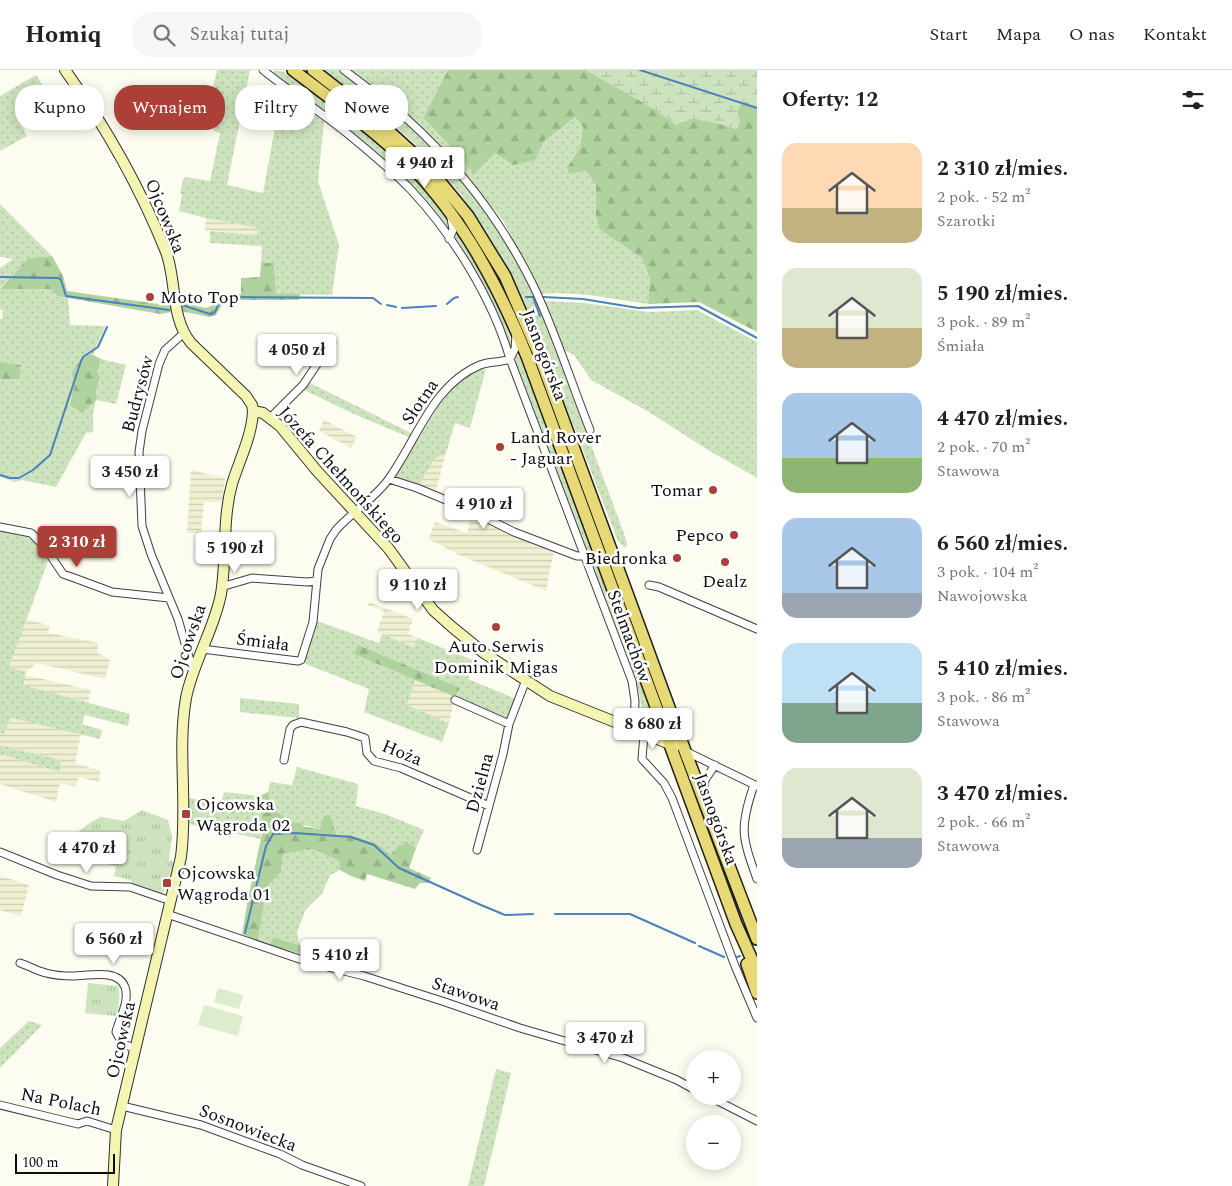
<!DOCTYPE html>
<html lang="pl">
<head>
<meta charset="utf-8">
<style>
	body { margin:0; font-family:Spectral,serif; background:#f6f6f6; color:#202124; height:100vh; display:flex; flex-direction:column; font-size:19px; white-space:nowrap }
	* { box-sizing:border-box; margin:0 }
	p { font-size:16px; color:#757577 }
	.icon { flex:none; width:28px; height:28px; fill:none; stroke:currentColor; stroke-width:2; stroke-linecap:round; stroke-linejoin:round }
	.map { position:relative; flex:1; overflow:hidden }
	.panel { display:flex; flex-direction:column; background:#fff; width:475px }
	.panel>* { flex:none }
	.guide { position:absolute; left:15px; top:15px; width:475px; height:45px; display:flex; gap:10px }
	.tools { position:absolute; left:686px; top:980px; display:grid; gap:10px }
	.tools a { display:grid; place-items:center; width:55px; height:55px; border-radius:50%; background:#fff; box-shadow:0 2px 12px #0003; font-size:25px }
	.scale { position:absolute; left:15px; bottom:12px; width:100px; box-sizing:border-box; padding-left:5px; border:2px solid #0d0d0d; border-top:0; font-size:14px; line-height:18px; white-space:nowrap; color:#0d0d0d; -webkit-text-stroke:4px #fff; paint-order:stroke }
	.price { position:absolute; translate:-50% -42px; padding:0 11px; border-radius:5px; background:#fff; color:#222; font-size:16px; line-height:32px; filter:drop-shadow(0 1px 2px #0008) }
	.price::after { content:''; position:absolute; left:50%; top:30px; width:15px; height:11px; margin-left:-8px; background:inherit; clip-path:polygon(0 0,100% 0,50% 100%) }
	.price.current { background:#ac3f37; color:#fff }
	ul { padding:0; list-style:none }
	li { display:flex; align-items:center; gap:15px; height:125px; padding:0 25px }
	li span { display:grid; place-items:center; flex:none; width:140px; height:100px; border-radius:15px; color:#555 }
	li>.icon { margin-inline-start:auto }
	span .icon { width:60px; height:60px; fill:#fffc; stroke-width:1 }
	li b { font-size:21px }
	h2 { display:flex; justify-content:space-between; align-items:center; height:60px; padding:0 25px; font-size:21px }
	.pill { padding:0 18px; border-radius:20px; background:#fff; box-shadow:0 2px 12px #0003; font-size:18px; line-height:45px }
	.pill.current { background:#ac3f37; color:#fff }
	header { display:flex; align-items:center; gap:30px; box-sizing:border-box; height:70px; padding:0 25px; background:#fff; border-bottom:1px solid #e0e0e0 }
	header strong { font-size:24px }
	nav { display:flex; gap:28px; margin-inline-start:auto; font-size:18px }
	.search { width:350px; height:45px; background:#f6f6f6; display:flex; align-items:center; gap:12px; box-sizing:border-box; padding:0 18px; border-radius:20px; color:#757577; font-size:19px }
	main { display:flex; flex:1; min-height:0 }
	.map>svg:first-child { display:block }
	.farmland { fill:url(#farmland-rules) }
	.grass { fill:url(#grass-dots) }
	.forest { fill:url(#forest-firs) }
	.wetland { fill:url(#wetland-marsh) }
	.park { fill:url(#park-tufts) }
	.pitch { fill:#deecce }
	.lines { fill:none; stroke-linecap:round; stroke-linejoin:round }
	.stream { stroke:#4b81bc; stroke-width:2 }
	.street-casing { stroke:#404040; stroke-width:9 }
	.secondary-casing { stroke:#2f2f2f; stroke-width:12 }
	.primary-casing { stroke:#1e1e1e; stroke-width:14 }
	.street { stroke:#fff; stroke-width:7 }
	.secondary { stroke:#f4f5b3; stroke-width:10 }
	.primary { stroke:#e7d976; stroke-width:11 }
	.poi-dot { fill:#ac3f37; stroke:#fff; stroke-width:2 }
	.labels { text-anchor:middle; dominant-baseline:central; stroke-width:5; stroke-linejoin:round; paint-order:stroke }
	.street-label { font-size:18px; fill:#0d0d0d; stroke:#fff }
	.poi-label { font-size:18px; fill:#0d0d0d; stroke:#fff; text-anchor:start }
</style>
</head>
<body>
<header>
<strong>Homiq</strong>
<div class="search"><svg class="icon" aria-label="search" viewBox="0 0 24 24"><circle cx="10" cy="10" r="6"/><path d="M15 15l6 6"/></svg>Szukaj tutaj</div>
<nav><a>Start</a><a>Mapa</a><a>O nas</a><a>Kontakt</a></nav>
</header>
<main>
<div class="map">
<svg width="757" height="1116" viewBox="0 0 757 1116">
	<defs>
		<pattern id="farmland-rules" width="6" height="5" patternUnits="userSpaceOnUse" patternTransform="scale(1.25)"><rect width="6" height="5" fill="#eff0d2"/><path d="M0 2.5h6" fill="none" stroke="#cccdb3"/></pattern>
		<pattern id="grass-dots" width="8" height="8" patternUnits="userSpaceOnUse" patternTransform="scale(1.25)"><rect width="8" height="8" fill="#cde3bd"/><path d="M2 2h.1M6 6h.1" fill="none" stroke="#afc2a1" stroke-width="1.8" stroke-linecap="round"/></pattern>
		<pattern id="forest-firs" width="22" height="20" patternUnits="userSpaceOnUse" patternTransform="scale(1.25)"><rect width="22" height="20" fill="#b0d29f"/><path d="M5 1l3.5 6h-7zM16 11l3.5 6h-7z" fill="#96b388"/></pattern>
		<pattern id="wetland-marsh" width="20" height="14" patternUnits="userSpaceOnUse" patternTransform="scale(1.25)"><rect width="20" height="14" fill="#cde3bd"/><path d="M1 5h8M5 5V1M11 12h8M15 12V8" fill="none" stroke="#afc2a1"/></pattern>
		<pattern id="park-tufts" width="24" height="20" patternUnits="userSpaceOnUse" patternTransform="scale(1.25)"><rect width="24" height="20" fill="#cde3bd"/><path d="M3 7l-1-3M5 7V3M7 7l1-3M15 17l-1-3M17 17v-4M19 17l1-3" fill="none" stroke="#afc2a1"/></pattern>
	</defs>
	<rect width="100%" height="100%" fill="#fdfcf0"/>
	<path class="farmland" d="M206 148 258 158 257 165 205 160Z
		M324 350 357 367 351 378 319 361Z
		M446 383 435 424 419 416 434 389Z
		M191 400 225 408 222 432H204L201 463H187Z
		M472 444 554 480 546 521 457 484 429 469 435 452 467 463Z
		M369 532 413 549 408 564 418 568 415 577 377 562 384 541 368 535Z
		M26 549 50 556 48 563 98 573 97 583 110 589 105 609 37 593 26 602 9 597Z
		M25 605 91 620 88 633 22 615Z
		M415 610 455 627 449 653 407 635Z
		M11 648 81 664 75 694 100 700 99 712 79 707 75 716 60 713 56 732 0 714V684L60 702 61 690 0 675V663L4 664Z
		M0 806 29 815 21 846 0 840Z"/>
	<path class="grass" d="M217 0H250L227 115 263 123 282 20 324 52 318 111 339 175 332 225 276 224 274 193H261L262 176 210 173V161L257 165 258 158 206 148 179 141 182 125 180 123 184 107 210 111 220 63 213 61 214 52 208 41Z
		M275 0 284 2C337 42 396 82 437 136 442 143 449 150 449 159L448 160 411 116 273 4Z
		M323 0H341L391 38 440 84 484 137 520 196 541 240 626 469 627 475 625 478 618 471 532 248C503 185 467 123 416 75 387 47 355 24 323 0Z
		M349 0H448L423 48 449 75 535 90 545 70 562 58 575 47 583 57 580 77 567 98 569 104 586 101 596 115V147L600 160 642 188 650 209 648 234C613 229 577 221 541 224L504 152 469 109 443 80 417 55Z
		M36 5 50 26 16 45 27 66 0 81V26Z
		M0 134 52 186 28 188 0 218V198L13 189 0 187Z
		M456 163 484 207 506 255 513 277 511 281 454 170Z
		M0 219H51L57 226 68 228 70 255 105 256 93 285 84 284 71 303 75 313 70 335 96 330V320L100 308 96 301 101 289 126 295 116 334 96 330 93 344V362L86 363 56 417 22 410 15 412 0 407V309H20L21 295 0 292V249H2L3 241 0 239Z
		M544 231 584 233 649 242 697 240 757 272V408L708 380 649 342 591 310 574 285 564 280Z
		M516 286 520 288 650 637 648 638C650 645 650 649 643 654L638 652 637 647 641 645 642 640 638 618 539 354 515 295Z
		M487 295 470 358 455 353 446 383 434 389 419 416 397 409 395 405 444 327 453 314 466 305Z
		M308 312 413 364 411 368 356 345 302 319Z
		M0 459C29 466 31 465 48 491L9 597 26 602 23 615 130 644 128 656 85 645 82 654 102 660 100 669 11 648 4 664 0 663Z
		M317 551 379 573 382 564 414 577 418 568 475 591 468 609 516 629 507 650 455 627 459 618 354 584 415 610 407 635 449 653 442 672 364 642 369 619 303 593 315 560Z
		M240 628 299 634V648L240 642Z
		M0 675 61 690 60 702 0 684Z
		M297 697 358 714 356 736 385 744 424 760 416 778 406 771 403 775H399L391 785 386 783 376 773 350 765H336L320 759 293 753 273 739 268 722 270 712 292 715Z
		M224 722 260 726 263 743 261 769 188 754 189 728 221 733Z
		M312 779 339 791 340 800 330 805 322 824 306 839 297 862 299 875 273 867 270 875 258 871 267 816 281 802 283 784Z
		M29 951 42 955 0 998V978Z
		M496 999 511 1003 484 1116H468Z"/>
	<path class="forest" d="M448 0H586L629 24 659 42 676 55C693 43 719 54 737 59L740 51 737 41 742 31 757 36V262L699 232 648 234 650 209 642 188 600 160 596 147V115L586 101 569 104 567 98 580 77 583 57 575 47 562 58 545 70 535 90 513 95 495 83 474 104 449 75 423 48Z
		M52 186 63 206 67 221 172 236V242L160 244 57 226 51 219H0L28 188Z
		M261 193H274L276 224H300L299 230H225L216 245 209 247 181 241 178 232 206 238 211 236 217 224H241V208L260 207Z
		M84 284 93 285 101 289 97 301 100 308 96 320V330L82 343 70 335 75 313 71 303Z
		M0 292 21 295 20 309H0Z
		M358 575 460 618 455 627 354 584Z
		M268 722 273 739 293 753 299 752 305 757 320 759 324 746 330 745 336 765H350L376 773 391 785 399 775H403L406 771 416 778 409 798 431 808 429 813H420L415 819 367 804 365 811 351 806 340 800 339 791 312 779 283 784 281 802 267 816 258 871 242 864 248 829 263 759 260 726Z
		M273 867 341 888 339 895 270 875Z"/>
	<path class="wetland" d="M586 0H757V36L742 31 737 41 740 51 737 59C720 54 692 44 676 55L659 42Z"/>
	<path class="park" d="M142 740 168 750 172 766 169 790 174 792 163 824 133 814 131 810 114 806 116 796 100 792 75 779 79 761 91 752 101 747 124 751Z
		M88 913 118 916C121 927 119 935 116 946L85 943Z"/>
	<path class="pitch" d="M218 918 243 925 239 939 214 932Z
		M204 935 243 946 238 966 198 955Z"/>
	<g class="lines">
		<path class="stream" d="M640 0 757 38
			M0 207 58 208 61 210 66 226 169 240
			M526 227H534
			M533 227 540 246
			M543 227 583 229 638 238 698 236 757 268
			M447 234 454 228 458 227
			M182 235 210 244 215 242 222 227 373 228 381 234
			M387 235 396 237
			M402 238 436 236
			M0 405 10 408H19L33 400 50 385 81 291 83 287 98 277 107 257
			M555 844H630L695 873
			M245 863 266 776 273 764 295 763 351 767 374 775 399 798 481 835 505 845 533 844
			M699 876 724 887
			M737 887 740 886"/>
		<defs>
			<path id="street" d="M263 0C293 24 325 45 354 69 373 85 394 102 411 120 453 165 493 229 510 289L632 611 635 631 634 659
				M344 0C365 16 387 32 407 49 459 96 502 152 533 215 555 261 571 312 590 360
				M449 169 453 160 451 148
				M184 263 165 280 159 294 142 361 139 382 142 456 151 484 178 549 193 601
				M270 348 303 315 332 272
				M389 409 417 418 470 440 514 462 577 486H584
				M0 457 31 463 44 476 63 504 77 509 112 522 169 528
				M649 515 659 517 757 559
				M221 517 252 508 307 512 316 511
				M202 579 298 591 301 590 313 552 318 499 330 469 336 460C352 442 374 429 388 410 417 370 432 315 480 295 490 291 500 293 510 289L515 279 516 265
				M455 630 509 654
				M644 664 642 689 664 713 672 728 735 896 757 948
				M685 681 757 716
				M284 690 290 659 293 655 301 652 347 662 365 668 367 683 374 691 401 698 489 736
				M754 715C739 758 742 767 757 809
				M703 722 705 710 715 695
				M477 780 503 684 509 654 526 610
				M0 782 57 805 91 816 130 817 171 831
				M167 844 308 892 364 906 445 932 520 958 623 988 677 1010 695 1020
				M20 893C29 896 37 901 46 903 53 905 64 906 73 906 88 906 118 898 125 917 130 931 119 949 116 962L122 973 135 979
				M708 1026 757 1051
				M0 1035 78 1054 87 1051 116 1060
				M122 1036 201 1055 280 1084 302 1095 361 1116"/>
			<path id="secondary" d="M65 0C106 57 140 117 166 182 177 211 170 247 191 273L246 326 252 335 253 341C252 366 239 391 232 414 222 450 227 488 221 524 214 560 193 592 186 628 177 680 188 735 181 787L116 1060 113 1116
				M253 341 263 343 280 356 317 401 389 479 433 540 452 557 484 583 550 626 675 676
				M644 664 655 651 657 639"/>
			<path id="primary" d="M293 0C332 30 372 58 408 93 463 148 499 217 528 289L736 854 757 901
				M313 0 371 45 427 96 468 146 505 206 539 284 685 681 757 869
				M747 894 757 923"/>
		</defs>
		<use href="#street" class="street-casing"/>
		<use href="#secondary" class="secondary-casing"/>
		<use href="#primary" class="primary-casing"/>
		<use href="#street" class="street"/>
		<use href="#secondary" class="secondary"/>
		<use href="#primary" class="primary"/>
	</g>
	<g class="poi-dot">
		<circle cx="150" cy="227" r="5"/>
		<circle cx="500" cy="377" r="5"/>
		<circle cx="713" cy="420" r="5"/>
		<circle cx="734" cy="465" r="5"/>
		<circle cx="677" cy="488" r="5"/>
		<circle cx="725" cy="492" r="5"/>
		<circle cx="496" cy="557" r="5"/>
		<rect x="181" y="739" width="10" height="10" rx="2.5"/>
		<rect x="162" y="808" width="10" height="10" rx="2.5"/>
	</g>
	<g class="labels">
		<g class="street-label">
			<text transform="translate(165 146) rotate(68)">Ojcowska</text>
			<text transform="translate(544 285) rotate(69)">Jasnogórska</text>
			<text transform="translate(138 324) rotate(-75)">Budrysów</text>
			<text transform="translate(420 332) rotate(-56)">Słotna</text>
			<text transform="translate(341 405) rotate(48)">Józefa Chełmońskiego</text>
			<text transform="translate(629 566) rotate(70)">Stelmachów</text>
			<text transform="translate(188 572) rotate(-71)">Ojcowska</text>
			<text transform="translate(263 572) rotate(7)">Śmiała</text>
			<text transform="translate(402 683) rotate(22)">Hoża</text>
			<text transform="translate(480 713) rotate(-75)">Dzielna</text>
			<text transform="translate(716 749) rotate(70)">Jasnogórska</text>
			<text transform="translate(466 924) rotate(19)">Stawowa</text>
			<text transform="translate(121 970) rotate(-77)">Ojcowska</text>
			<text transform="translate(61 1032) rotate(11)">Na Polach</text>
			<text transform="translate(248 1058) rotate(21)">Sosnowiecka</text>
		</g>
		<g class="poi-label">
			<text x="160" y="227">Moto Top</text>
			<text x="510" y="367">Land Rover<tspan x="510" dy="21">- Jaguar</tspan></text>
			<text x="703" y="420" text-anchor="end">Tomar</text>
			<text x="724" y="465" text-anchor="end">Pepco</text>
			<text x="667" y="488" text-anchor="end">Biedronka</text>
			<text x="725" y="511" text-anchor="middle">Dealz</text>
			<text x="496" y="576" text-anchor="middle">Auto Serwis<tspan x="496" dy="21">Dominik Migas</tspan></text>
			<text x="196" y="734">Ojcowska<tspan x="196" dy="21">Wągroda 02</tspan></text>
			<text x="177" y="803">Ojcowska<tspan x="177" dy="21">Wągroda 01</tspan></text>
		</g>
	</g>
</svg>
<div class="tools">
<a>+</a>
<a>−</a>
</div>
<div class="scale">100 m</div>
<b class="price" style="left:425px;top:119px">4 940 zł</b>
<b class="price" style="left:297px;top:306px">4 050 zł</b>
<b class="price" style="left:130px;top:428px">3 450 zł</b>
<b class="price" style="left:484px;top:460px">4 910 zł</b>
<b class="price current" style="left:77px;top:498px">2 310 zł</b>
<b class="price" style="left:235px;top:504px">5 190 zł</b>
<b class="price" style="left:418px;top:541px">9 110 zł</b>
<b class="price" style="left:653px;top:680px">8 680 zł</b>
<b class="price" style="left:87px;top:804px">4 470 zł</b>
<b class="price" style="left:114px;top:895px">6 560 zł</b>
<b class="price" style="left:340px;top:911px">5 410 zł</b>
<b class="price" style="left:605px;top:994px">3 470 zł</b>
<div class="guide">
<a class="pill">Kupno</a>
<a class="pill current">Wynajem</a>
<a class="pill">Filtry</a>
<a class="pill">Nowe</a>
</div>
</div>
<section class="panel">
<h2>Oferty: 12<svg class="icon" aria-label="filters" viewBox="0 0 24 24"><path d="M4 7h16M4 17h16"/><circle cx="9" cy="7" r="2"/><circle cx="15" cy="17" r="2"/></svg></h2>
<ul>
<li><span style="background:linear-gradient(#ffd9b3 65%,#c2b280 0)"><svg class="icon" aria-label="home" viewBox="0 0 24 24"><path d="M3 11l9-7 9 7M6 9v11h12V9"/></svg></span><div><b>2 310 zł/mies.</b><p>2 pok. · 52 m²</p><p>Szarotki</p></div></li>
<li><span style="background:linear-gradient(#dfe7d0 60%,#c2b280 0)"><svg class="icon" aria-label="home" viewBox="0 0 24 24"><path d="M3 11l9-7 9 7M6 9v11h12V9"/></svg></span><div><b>5 190 zł/mies.</b><p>3 pok. · 89 m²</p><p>Śmiała</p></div></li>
<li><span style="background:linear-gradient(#a9c7e8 65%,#8fb573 0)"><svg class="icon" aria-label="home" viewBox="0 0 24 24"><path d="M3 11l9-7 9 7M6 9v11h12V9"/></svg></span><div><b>4 470 zł/mies.</b><p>2 pok. · 70 m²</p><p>Stawowa</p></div></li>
<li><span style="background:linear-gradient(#a9c7e8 75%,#9aa5b1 0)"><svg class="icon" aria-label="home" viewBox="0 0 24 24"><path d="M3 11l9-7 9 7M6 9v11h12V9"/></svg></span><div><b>6 560 zł/mies.</b><p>3 pok. · 104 m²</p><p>Nawojowska</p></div></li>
<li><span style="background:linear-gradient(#bfe0f5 60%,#7fa58c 0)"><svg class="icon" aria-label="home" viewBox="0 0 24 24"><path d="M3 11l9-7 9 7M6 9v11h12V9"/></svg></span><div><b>5 410 zł/mies.</b><p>3 pok. · 86 m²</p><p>Stawowa</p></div></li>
<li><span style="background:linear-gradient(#dfe7d0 70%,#9aa5b1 0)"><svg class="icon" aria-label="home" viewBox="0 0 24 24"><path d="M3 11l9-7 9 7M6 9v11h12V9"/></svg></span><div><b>3 470 zł/mies.</b><p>2 pok. · 66 m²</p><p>Stawowa</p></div></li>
</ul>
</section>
</main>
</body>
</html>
